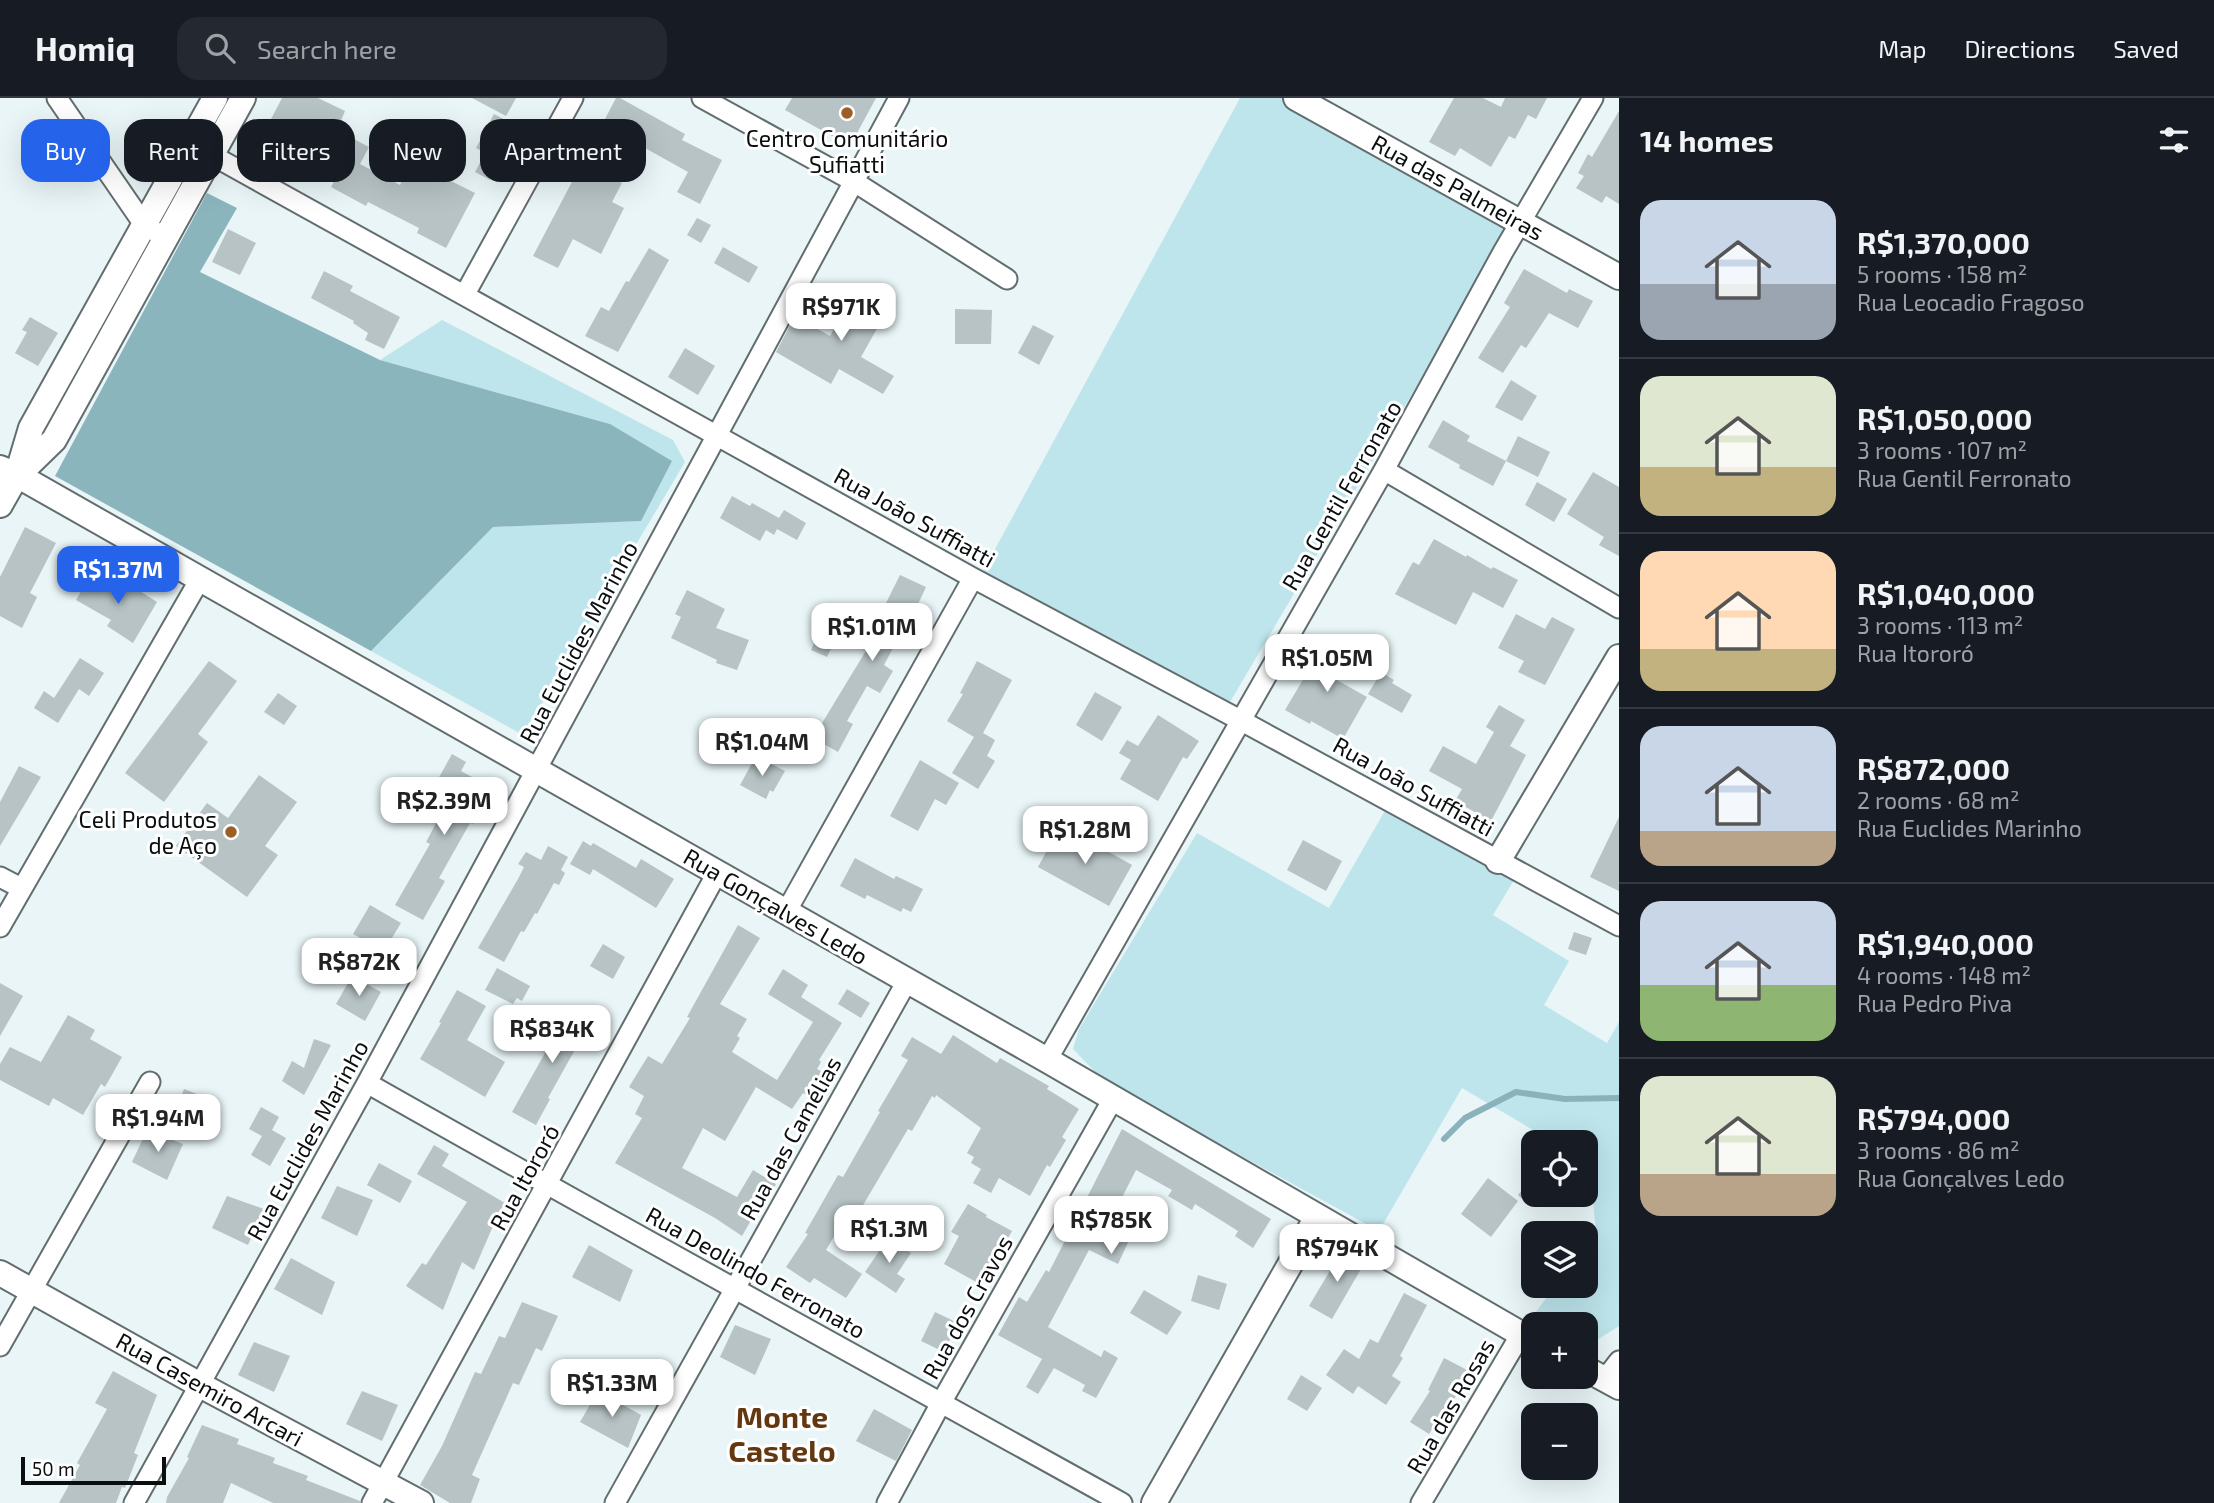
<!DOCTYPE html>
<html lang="en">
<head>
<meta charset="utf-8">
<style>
	body { margin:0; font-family:"Exo 2",sans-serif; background:#242831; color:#f1f3f6; height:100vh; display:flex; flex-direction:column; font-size:26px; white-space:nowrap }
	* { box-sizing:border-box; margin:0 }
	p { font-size:23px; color:#9ea1a6 }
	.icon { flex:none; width:38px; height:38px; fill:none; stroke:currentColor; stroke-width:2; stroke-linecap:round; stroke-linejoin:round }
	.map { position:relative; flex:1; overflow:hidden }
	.sheet { display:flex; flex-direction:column; background:#171b24; width:595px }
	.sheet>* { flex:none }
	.guide { position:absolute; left:21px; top:21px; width:665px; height:63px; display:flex; gap:14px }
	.fabs { position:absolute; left:1521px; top:1032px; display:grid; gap:14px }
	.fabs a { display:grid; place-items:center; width:77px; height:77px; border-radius:14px; background:#171b24; box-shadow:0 7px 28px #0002; font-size:35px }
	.scale { position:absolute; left:21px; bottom:18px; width:145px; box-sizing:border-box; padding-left:7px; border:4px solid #0a0e0f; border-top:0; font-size:19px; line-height:24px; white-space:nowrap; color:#0a0e0f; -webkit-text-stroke:5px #fff; paint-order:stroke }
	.price { position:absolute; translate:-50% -60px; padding:0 16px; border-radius:14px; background:#fff; color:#222; font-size:23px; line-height:46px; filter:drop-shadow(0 2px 4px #0008) }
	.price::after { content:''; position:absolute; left:50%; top:42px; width:21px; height:16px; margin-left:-10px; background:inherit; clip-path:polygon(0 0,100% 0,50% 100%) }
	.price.current { background:#2563eb; color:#fff }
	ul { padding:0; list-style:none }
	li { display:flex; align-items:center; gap:21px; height:175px; padding:0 21px }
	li+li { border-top:2px solid #363941 }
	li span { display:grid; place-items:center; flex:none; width:196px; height:140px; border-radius:21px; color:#555 }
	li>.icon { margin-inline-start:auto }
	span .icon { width:84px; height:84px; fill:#fffc; stroke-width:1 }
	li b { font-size:30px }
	h2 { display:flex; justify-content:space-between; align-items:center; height:84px; padding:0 21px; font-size:30px }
	.pill { padding:0 24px; border-radius:21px; background:#171b24; box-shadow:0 7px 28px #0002; font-size:24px; line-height:63px }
	.pill.current { background:#2563eb; color:#fff }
	header { display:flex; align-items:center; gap:42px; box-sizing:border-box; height:98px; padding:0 35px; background:#171b24; border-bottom:2px solid #363941 }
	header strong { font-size:33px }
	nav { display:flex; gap:38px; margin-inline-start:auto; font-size:24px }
	.search { width:490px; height:63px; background:#242831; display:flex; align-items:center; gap:18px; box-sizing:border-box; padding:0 24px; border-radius:21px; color:#9ea1a6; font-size:26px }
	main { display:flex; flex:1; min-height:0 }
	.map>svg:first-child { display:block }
	.green { fill:#bee5ec }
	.forest { fill:#8bb5bd }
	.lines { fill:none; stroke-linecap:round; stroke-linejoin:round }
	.stream { stroke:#89b2ba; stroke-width:6 }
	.building { fill:#b7c3c5 }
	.minor-casing { stroke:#626d6f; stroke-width:23 }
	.tertiary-casing { stroke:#626d6f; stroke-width:28 }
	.minor { stroke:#fff; stroke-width:19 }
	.tertiary { stroke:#fff; stroke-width:24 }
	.poi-dot { fill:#9d5e25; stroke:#fff; stroke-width:2.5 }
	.labels { text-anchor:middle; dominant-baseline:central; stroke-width:6; stroke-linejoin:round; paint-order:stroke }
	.poi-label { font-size:23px; fill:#0a0e0f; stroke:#fff }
	.street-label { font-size:23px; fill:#0a0e0f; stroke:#fff }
	.district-label { font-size:30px; font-weight:bold; fill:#633810; stroke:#fff }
</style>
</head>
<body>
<header>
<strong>Homiq</strong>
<div class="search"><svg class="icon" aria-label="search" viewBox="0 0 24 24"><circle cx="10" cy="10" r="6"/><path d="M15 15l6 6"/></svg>Search here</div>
<nav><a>Map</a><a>Directions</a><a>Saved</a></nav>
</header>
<main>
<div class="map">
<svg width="1619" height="1405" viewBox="0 0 1619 1405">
	<rect width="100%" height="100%" fill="#e9f5f7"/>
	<path class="green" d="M1240 0H1282L1513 125 1227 609 981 477Z
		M442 222 673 342 685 364 523 637 371 553 493 429 641 423 610 326 380 262Z
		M1390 704 1517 777 1493 817 1569 863 1544 907 1607 945 1619 924V1228L1586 1249V1227H1533V1234L1525 1229 1555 1188H1586V1148L1596 1134 1589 1065 1586 1063V1045H1555L1462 990 1379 1133 1104 983 1073 951 1079 931 1197 735 1329 810Z"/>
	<path class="forest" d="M207 95 237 110 200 174 380 262 610 326 672 363 641 423 493 429 371 553 55 378Z"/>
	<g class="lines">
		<path class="stream" d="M1444 1041 1465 1020 1516 994 1565 1001 1619 1000"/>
	</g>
	<path class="building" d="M282 0H318L345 13 339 27 353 35 350 39 369 49 360 66 400 87 414 58 440 71 437 76 475 95 446 150 417 135 419 130 368 104 366 108 331 89 345 63 342 62 345 56 311 38 296 65 283 58 279 66 265 58 269 49 259 44Z
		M472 0H516L506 18Z
		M616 0H620L685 36 682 42 722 62 700 106 677 94 688 74 636 45 616 82 622 85 612 104 624 110 601 156 573 141 558 170 533 158Z
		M792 0H876L850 48 785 12Z
		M1454 0H1483L1501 9 1505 0H1547L1536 21 1528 17 1515 41 1509 38 1491 69 1460 50 1455 58 1429 44Z
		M1619 13V106L1606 98 1602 105 1576 90 1584 78 1578 75 1588 56 1592 59Z
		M494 16 520 30 490 82 475 74 485 55 476 50Z
		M697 120 711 127 701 145 687 137Z
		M228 131 256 145 240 177 212 164Z
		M723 149 758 169 749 185 714 165Z
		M649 150 669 162 618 254 585 238 601 209 609 213 626 183 629 184Z
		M1524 171 1567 195 1569 191 1593 203 1578 230 1549 215 1526 250 1521 247 1503 275 1478 260 1510 209 1504 205Z
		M324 173 353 188 350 193 400 219 384 251 365 242 368 235 353 225 354 223 311 200Z
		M860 186 892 204 861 259 894 278 883 296 839 271 831 286 776 254 795 218 830 238Z
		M955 211 992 212 991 246H955Z
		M30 219 58 235 38 268 15 255 27 234 22 232Z
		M1033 227 1054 238 1039 267 1018 255Z
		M685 250 715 268 698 297 668 279Z
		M1511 282 1537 298 1522 323 1495 309Z
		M1443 322 1470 338 1467 343 1506 363 1493 388 1459 370 1460 367 1428 349Z
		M1518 338 1550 354 1538 379 1506 363Z
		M1593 374 1619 389V458L1599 447 1604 439 1567 416Z
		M1537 384 1567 401 1554 424 1525 407Z
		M732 398 750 408 752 405 779 420 784 412 806 425 797 442 777 431 774 437 766 432 760 443 720 420Z
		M25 429 56 445 30 495 37 499 22 530 0 518V479Z
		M1434 441 1466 459 1467 457 1491 471 1493 469 1518 482 1503 510 1473 494 1456 527 1395 496 1413 464 1419 467Z
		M900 477 926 489 911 521 909 520 884 567 893 573 880 595 867 588 847 623 853 626 838 654 813 640 864 556 888 510 884 509Z
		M90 478 115 492 119 484 131 490 132 488 157 504 133 545 107 528 111 522 76 502Z
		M687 492 725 511 716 530 749 542 737 572 716 565 717 562 671 540 681 519 675 516Z
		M1516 516 1545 531 1552 519 1575 531 1545 587 1518 574 1524 563 1498 550Z
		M825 520 842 528 827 559 811 552Z
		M1327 541 1347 551 1339 566 1343 568 1335 581 1367 599 1343 641 1311 623 1310 626 1285 612Z
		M80 560 104 575 89 598 79 591 58 625 34 610 44 593 54 600Z
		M209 563 237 583 198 636 208 644 164 704 125 675Z
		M977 563 1012 582 983 635 995 642 987 658 995 663 978 691 952 675 974 639 947 623 963 596 960 595Z
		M1381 574 1394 582 1392 585 1412 597 1402 615 1368 596Z
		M1095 594 1122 609 1102 643 1076 627Z
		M278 595 297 608 284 627 264 614Z
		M1499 607 1525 622 1510 648 1526 657 1491 723 1455 703 1462 691 1429 673 1443 648 1476 666 1494 634 1486 629Z
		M1158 617 1199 643 1187 661 1183 659 1158 703 1120 681 1131 662 1119 655 1127 642 1138 648Z
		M452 656 466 664 461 673 492 690 473 726 470 725 439 780 445 783 423 822 395 807 430 746 426 744 454 692 437 683Z
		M756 658 785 673 773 694 770 692 766 701 740 687Z
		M920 662 959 685 946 707 935 701 918 733 890 718Z
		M19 668 41 679 0 748V704Z
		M259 677 297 704 265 748 278 757 247 799 176 748 207 705 228 720Z
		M1619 719V793L1590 779Z
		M1061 727 1132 767 1109 808 1038 769Z
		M1303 742 1342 763 1326 793 1287 772Z
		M583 743 591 748 593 745 636 770 641 761 674 781 656 810 593 771 590 777 570 766Z
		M548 748 568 759 561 772 565 775 559 787 554 785 537 816 535 815 524 834 521 833 504 864 478 850 518 781 524 769 518 766 526 754 541 762Z
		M855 760 894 781 896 778 923 791 911 814 903 810 901 814 867 797 865 801 840 788Z
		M370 807 401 825 384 853 353 836Z
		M738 827 760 840 720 906 747 921 737 938 740 940 732 954 777 982 813 924 768 896 783 871 808 887 801 899 842 925 819 962 821 964 817 971 830 978 815 1002 803 995 792 1011 756 989 725 1043 703 1030 682 1070 737 1099 753 1072 776 1086 764 1107 761 1105 742 1138 715 1120 615 1065 642 1020 635 1016 644 998 629 989 648 958 662 966 690 920 687 919Z
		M1574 834 1592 840 1586 857 1568 851Z
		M603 846 625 859 613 881 590 868Z
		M497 870 530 888 522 903 517 900 513 906 485 892Z
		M352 878 381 894 365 923 336 906Z
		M0 885 23 898 0 938Z
		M847 891 870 905 861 920 838 906Z
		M457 892 486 908 467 942 505 964 485 999 420 961 441 925 439 924Z
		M562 907 591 923 548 1000 550 1001 536 1027 512 1014 555 937 553 936 559 924 554 922Z
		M68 917 95 932 90 941 122 959 105 989 101 986 83 1017 53 1000 49 1008 0 982V966L10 949 41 964Z
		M953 937 997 965 1000 960 1049 988 1047 991 1079 1011 1062 1039 1066 1042 1050 1069 1047 1067 1030 1098 999 1080 991 1095 973 1085 981 1071 971 1065 974 1059 967 1055 981 1030 936 997 935 1000 932 998 912 1033 908 1031 856 1119 848 1115 826 1152 862 1176 846 1200 814 1180 810 1185 786 1169 808 1136 805 1135 838 1077 843 1079 880 1014 878 1013 908 962 901 958 912 939 941 956Z
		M314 941 331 947 304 997 282 983 292 963 304 970Z
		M184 991 210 1001 203 1020 177 1009Z
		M261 1009 279 1019 272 1032 286 1040 270 1068 251 1057 262 1038 249 1031Z
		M1122 1031 1271 1121 1253 1150 1235 1138 1238 1133 1195 1106 1192 1112 1168 1098 1172 1092 1136 1072 1109 1125 1132 1136 1118 1166 1089 1152 1048 1229 1101 1259 1104 1252 1118 1260 1096 1300 1082 1293 1085 1287 1054 1270 1038 1296 1026 1289 1042 1261 998 1237 1019 1199 1027 1204 1046 1172 1049 1174Z
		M147 1032 183 1046 167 1082 132 1064Z
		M434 1047 449 1056 442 1068 515 1111 502 1133 493 1128 474 1172 462 1164 443 1212 406 1188 422 1165 426 1167 467 1104 417 1076Z
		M379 1065 412 1083 400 1105 367 1087Z
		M1488 1080 1518 1103 1491 1139 1461 1116Z
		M1528 1085 1533 1089V1097H1541L1531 1109 1518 1097Z
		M337 1088 373 1102 357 1138 321 1120Z
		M227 1098 264 1111 248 1147 212 1130Z
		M968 1106 987 1117 986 1119 1012 1133 1001 1153 997 1151 978 1185 944 1166 959 1138 951 1134Z
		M888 1140 911 1155 897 1176 905 1181 896 1195 865 1174Z
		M589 1147 633 1172 620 1204 572 1179Z
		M1343 1151 1365 1164 1332 1221 1309 1208Z
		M291 1160 335 1184 322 1217 274 1191Z
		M1198 1177 1227 1186 1219 1212 1191 1203Z
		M1144 1192 1182 1214 1167 1237 1130 1215Z
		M1404 1195 1427 1207 1400 1258 1403 1260 1392 1278 1401 1284 1386 1307 1358 1288 1353 1296 1326 1277 1344 1251 1359 1261 1370 1241 1378 1245Z
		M522 1204 558 1218 542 1253 536 1250 519 1287 513 1285 472 1377 480 1381 471 1405H450L420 1387 442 1348 475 1274 481 1276 499 1238 505 1240Z
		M935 1214 958 1225 944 1254 921 1243Z
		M735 1227 771 1241 755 1277 720 1259Z
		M254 1244 290 1258 274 1294 238 1277Z
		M1444 1260 1469 1273 1447 1315 1456 1320 1445 1337 1433 1329 1429 1336 1410 1324 1430 1293 1428 1292Z
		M113 1273 157 1297 134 1355 138 1357 125 1390 122 1389 116 1405H59L80 1367 77 1365 107 1311 95 1305Z
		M1301 1277 1322 1290 1307 1313 1287 1301Z
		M362 1293 398 1307 382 1343 346 1326Z
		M598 1293 641 1317 628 1350 580 1324Z
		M874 1311 912 1332 896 1363 856 1343Z
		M202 1327 239 1341 237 1346 275 1360 273 1365 308 1378 306 1382 360 1403V1405H273L231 1385 223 1405H166L167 1399 189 1360 187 1359Z"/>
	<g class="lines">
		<defs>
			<path id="minor" d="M57 0 145 128 156 134
				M702 0 853 83 1007 181
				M199 50 973 480 1240 622 1619 828
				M465 196 573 0
				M1384 372 1619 510
				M0 779 21 790
				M786 814 973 480
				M0 829 200 481
				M1047 962 1384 372 1503 154 1593 0
				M367 985C617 1127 870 1265 1122 1405
				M0 1248 150 984
				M1605 1281 1619 1263
				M134 1405 367 985 899 0
				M372 1405 717 775
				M615 1405 907 883
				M887 1405 941 1305 1113 1001
				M1421 1405 1521 1236"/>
			<path id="tertiary" d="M1296 0 1619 179
				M0 370 17 377 1047 962 1533 1243
				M18 377 54 342 243 0
				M0 407 17 377 31 330 215 0
				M1498 763 1619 559
				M0 1175 200 1287 421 1405
				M1586 1271 1619 1289
				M1154 1405 1317 1119"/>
		</defs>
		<use href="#minor" class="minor-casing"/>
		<use href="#tertiary" class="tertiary-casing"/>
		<use href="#minor" class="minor"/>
		<use href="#tertiary" class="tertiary"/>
	</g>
	<g class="poi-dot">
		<circle cx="847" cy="15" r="7"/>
		<circle cx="231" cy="734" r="7"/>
	</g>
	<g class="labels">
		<g class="poi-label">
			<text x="847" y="40">Centro Comunitário<tspan x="847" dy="26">Sufiatti</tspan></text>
			<text x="217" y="721" text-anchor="end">Celi Produtos<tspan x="217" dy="26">de Aço</tspan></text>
		</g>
		<g class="street-label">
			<text transform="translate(1458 89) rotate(29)">Rua das Palmeiras</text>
			<text transform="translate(1341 397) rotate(-60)">Rua Gentil Ferronato</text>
			<text transform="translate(915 419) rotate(29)">Rua João Suffiatti</text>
			<text transform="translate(578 544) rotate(-62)">Rua Euclides Marinho</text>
			<text transform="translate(1414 688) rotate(29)">Rua João Suffiatti</text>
			<text transform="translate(776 808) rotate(30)">Rua Gonçalves Ledo</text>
			<text transform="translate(790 1040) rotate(-61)">Rua das Camélias</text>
			<text transform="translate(307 1042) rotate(-61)">Rua Euclides Marinho</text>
			<text transform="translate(524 1079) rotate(-61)">Rua Itororó</text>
			<text transform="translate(756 1174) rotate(29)">Rua Deolindo Ferronato</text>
			<text transform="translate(967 1209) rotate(-61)">Rua dos Cravos</text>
			<text transform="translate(210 1291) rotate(29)">Rua Casemiro Arcari</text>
			<text transform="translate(1450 1308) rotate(-60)">Rua das Rosas</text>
		</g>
		<g class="district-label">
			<text x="782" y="1318">Monte<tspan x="782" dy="34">Castelo</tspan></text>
		</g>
	</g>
</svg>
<div class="fabs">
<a><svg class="icon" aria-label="locate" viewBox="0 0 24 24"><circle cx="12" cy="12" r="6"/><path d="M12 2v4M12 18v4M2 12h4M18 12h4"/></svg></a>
<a><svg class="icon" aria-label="layers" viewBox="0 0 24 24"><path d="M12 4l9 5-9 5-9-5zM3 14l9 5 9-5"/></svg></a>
<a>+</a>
<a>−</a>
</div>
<div class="scale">50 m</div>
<b class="price" style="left:841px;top:245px">R$971K</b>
<b class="price current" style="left:118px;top:508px">R$1.37M</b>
<b class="price" style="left:872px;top:565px">R$1.01M</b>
<b class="price" style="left:1327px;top:596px">R$1.05M</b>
<b class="price" style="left:762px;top:680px">R$1.04M</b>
<b class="price" style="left:444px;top:739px">R$2.39M</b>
<b class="price" style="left:1085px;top:768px">R$1.28M</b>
<b class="price" style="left:359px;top:900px">R$872K</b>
<b class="price" style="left:552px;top:967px">R$834K</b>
<b class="price" style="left:158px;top:1056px">R$1.94M</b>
<b class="price" style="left:1111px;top:1158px">R$785K</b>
<b class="price" style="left:889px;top:1167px">R$1.3M</b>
<b class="price" style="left:1337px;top:1186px">R$794K</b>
<b class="price" style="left:612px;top:1321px">R$1.33M</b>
<div class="guide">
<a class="pill current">Buy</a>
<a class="pill">Rent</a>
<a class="pill">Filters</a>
<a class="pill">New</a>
<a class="pill">Apartment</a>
</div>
</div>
<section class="sheet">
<h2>14 homes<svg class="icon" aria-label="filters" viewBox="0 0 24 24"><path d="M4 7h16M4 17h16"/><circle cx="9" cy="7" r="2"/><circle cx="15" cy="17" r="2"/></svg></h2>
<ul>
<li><span style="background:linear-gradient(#c9d6e8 60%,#9aa5b1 0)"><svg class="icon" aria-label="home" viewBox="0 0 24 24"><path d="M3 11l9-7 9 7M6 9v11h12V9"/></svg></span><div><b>R$1,370,000</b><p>5 rooms · 158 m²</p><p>Rua Leocadio Fragoso</p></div></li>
<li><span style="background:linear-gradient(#dfe7d0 65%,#c2b280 0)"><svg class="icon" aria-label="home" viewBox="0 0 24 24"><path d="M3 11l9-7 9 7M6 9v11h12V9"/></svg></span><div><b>R$1,050,000</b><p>3 rooms · 107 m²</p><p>Rua Gentil Ferronato</p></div></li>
<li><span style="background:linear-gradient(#ffd9b3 70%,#c2b280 0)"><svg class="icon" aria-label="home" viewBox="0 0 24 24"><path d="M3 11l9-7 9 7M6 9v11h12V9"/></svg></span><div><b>R$1,040,000</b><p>3 rooms · 113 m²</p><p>Rua Itororó</p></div></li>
<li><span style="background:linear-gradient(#c9d6e8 75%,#b9a48a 0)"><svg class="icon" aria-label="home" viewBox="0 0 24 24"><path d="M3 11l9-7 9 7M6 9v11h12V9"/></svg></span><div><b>R$872,000</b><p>2 rooms · 68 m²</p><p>Rua Euclides Marinho</p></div></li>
<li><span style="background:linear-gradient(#c9d6e8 60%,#8fb573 0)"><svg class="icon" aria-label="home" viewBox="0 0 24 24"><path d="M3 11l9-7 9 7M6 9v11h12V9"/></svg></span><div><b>R$1,940,000</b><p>4 rooms · 148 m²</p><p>Rua Pedro Piva</p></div></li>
<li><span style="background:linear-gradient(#dfe7d0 70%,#b9a48a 0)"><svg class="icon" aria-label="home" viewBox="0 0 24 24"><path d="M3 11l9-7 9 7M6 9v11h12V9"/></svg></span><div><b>R$794,000</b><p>3 rooms · 86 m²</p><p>Rua Gonçalves Ledo</p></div></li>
</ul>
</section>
</main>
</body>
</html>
